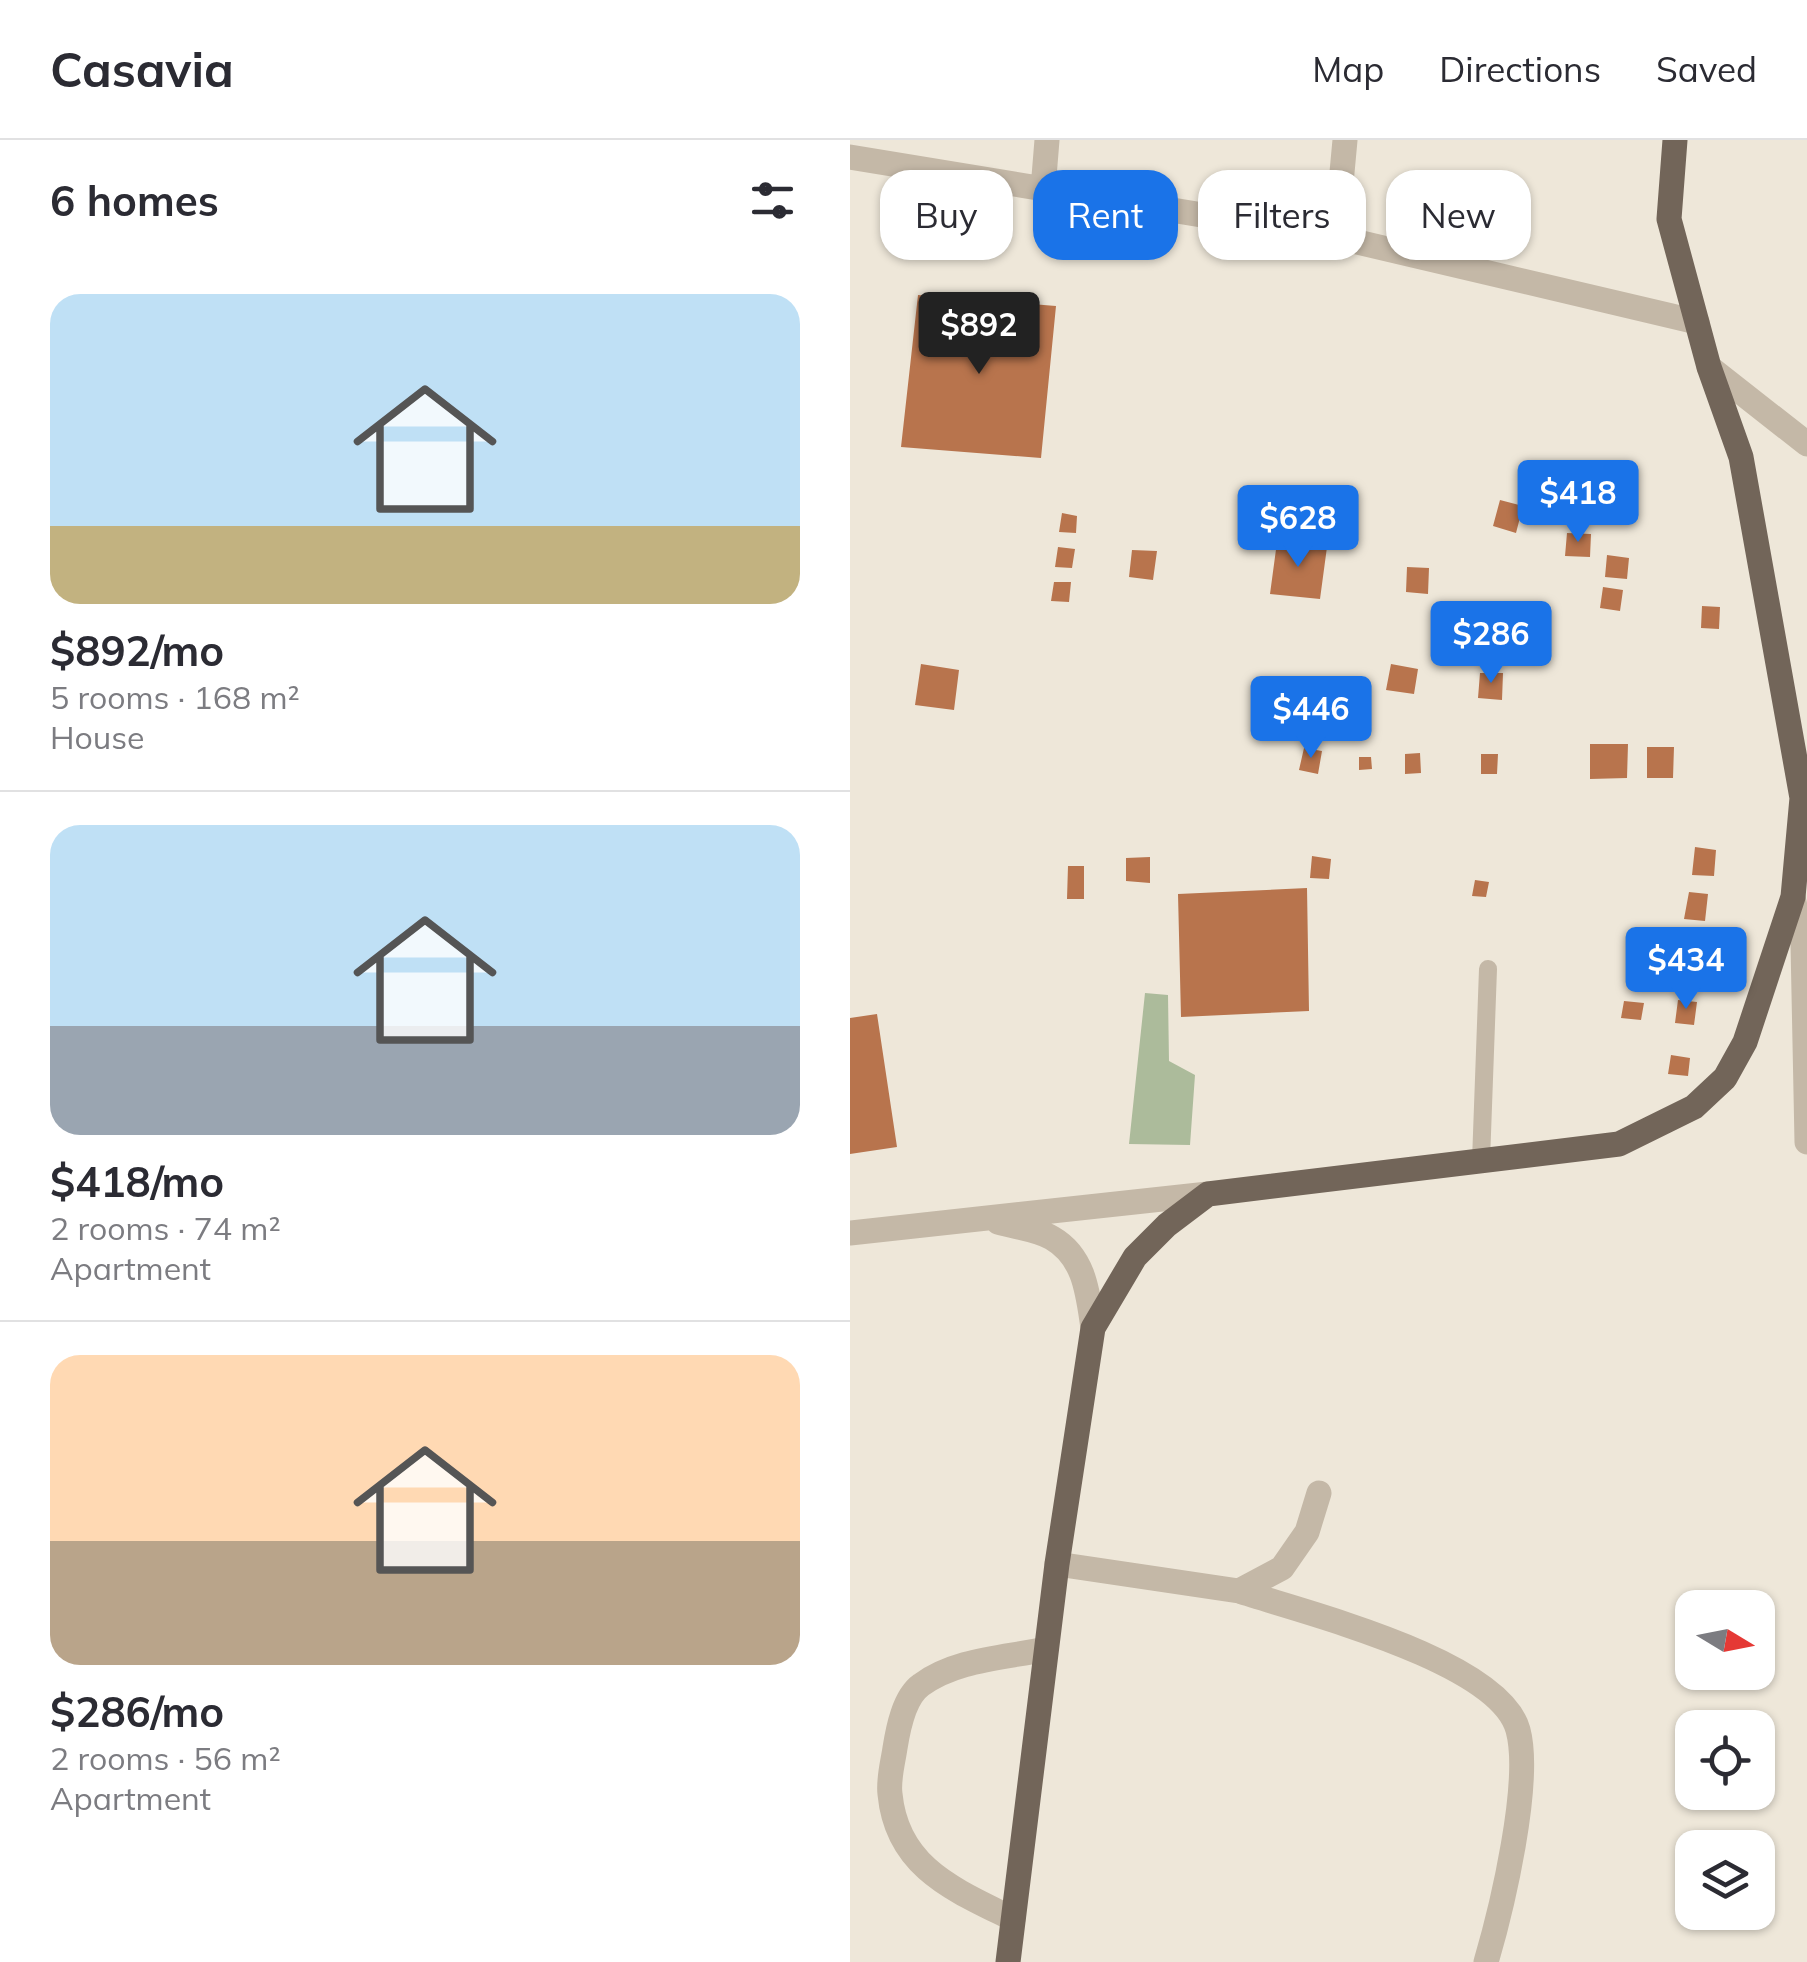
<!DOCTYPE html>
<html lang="en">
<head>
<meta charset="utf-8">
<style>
	body { margin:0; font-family:Mulish,sans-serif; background:#f2f2f3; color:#2b2b33; height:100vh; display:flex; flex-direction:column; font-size:38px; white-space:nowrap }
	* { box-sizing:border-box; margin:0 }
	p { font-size:32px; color:#7c7c81 }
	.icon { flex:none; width:55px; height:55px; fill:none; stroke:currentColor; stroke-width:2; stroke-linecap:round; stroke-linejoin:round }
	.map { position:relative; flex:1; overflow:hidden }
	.details { display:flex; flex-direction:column; background:#fff; width:850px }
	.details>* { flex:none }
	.banner { position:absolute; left:30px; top:30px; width:775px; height:90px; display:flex; gap:20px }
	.needle { width:65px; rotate:100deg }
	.buttons { position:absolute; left:825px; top:1450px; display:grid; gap:20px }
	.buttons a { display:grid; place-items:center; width:100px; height:100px; border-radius:20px; background:#fff; box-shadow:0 2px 8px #0004; font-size:50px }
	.price { position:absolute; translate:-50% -85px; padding:0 22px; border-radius:10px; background:#1a73e8; color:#fff; font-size:32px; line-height:65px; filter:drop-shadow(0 2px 5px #0008) }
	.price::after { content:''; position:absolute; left:50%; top:60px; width:30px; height:22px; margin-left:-15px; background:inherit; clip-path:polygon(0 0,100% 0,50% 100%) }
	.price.current { background:#222; color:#fff }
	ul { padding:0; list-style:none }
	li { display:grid; align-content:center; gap:20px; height:530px; padding:0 50px }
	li+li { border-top:2px solid #e1e1e2 }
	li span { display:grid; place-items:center; height:310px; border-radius:30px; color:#555 }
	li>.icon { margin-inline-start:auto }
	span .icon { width:180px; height:180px; fill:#fffc; stroke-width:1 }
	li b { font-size:42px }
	h2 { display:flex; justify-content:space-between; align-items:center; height:120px; padding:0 50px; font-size:42px }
	.chip { padding:0 35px; border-radius:30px; background:#fff; box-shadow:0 2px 8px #0004; font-size:35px; line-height:90px }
	.chip.current { background:#1a73e8; color:#fff }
	header { display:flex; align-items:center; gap:60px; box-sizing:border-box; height:140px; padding:0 50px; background:#fff; border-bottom:2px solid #e1e1e2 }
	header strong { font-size:48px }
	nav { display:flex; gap:55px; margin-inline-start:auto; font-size:35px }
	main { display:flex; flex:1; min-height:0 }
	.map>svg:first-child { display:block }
	.green { fill:#acbb9b }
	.building { fill:#b8744d }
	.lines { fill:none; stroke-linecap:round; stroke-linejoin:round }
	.service { stroke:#c4b8a7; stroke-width:18 }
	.minor { stroke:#c4b8a7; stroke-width:25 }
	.tertiary { stroke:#c4b8a7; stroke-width:25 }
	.primary { stroke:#726559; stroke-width:25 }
</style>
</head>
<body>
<header>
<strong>Casavia</strong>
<nav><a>Map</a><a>Directions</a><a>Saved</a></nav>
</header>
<main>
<section class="details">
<h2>6 homes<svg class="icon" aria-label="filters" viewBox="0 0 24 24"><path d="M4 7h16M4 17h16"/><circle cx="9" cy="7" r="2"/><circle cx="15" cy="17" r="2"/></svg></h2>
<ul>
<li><span style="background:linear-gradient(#bfe0f5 75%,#c2b280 0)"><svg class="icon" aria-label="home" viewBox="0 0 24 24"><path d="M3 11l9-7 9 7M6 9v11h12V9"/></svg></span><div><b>$892/mo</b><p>5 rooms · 168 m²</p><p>House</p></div></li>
<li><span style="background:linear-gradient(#bfe0f5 65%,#9aa5b1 0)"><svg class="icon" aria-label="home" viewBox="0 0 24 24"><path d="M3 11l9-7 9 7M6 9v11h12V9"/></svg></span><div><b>$418/mo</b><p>2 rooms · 74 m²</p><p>Apartment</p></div></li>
<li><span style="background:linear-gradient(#ffd9b3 60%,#b9a48a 0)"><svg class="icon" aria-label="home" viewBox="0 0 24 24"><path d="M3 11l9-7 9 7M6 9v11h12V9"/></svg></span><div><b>$286/mo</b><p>2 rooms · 56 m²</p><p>Apartment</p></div></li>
</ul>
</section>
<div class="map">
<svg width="957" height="1822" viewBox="0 0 957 1822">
	<rect width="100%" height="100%" fill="#eee7d9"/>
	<path class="green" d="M295 853 318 855 319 921 345 935 340 1005 279 1004Z"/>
	<path class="building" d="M68 155 206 166 191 318 51 307Z
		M650 360 673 366 666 393 643 386Z
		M212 373 227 376 226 393 209 392Z
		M717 393 741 394 740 417 715 416Z
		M427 402 477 407 470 459 420 454Z
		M208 407 225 409 222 428 205 427Z
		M282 410 307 411 303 440 279 437Z
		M757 415 779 418 777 439 755 437Z
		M557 427 579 428 578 454 556 452Z
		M204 442H221L219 462 201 461Z
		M753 447 773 450 770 471 750 468Z
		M852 466 870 467 869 489 851 488Z
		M71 524 109 530 104 570 65 565Z
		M541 524 568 529 564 554 536 550Z
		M630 533H653L652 560 628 558Z
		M740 604H778L777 638 740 639Z
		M797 607H824L823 638H797Z
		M454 608 472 611 468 634 449 630Z
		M570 613 571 633 555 634V614Z
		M631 614H648L647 634H631Z
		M509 617H521L522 629 509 630Z
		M845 707 866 710 864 736 842 735Z
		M462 716 481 719 479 739 460 738Z
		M300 717V743L276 741V718Z
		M218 726H234V759H217Z
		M625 740 639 742 636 757 622 756Z
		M457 748 459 871 331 877 328 754Z
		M839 752 858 754 855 781 834 779Z
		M830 792 855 795 851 826 827 824Z
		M828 860 847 862 844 885 825 883Z
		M774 861 794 863 791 880 771 878Z
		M27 874 47 1007 0 1014V878Z
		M821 915 840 918 838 936 818 934Z"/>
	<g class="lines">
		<path class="service" d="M631 1021 638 829"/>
		<path class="minor" d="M0 17 486 97 847 182
			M193 49 197 0
			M486 97 495 0
			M943 757 953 804 957 1002
			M148 1082C164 1087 187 1089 202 1098 235 1117 238 1154 243 1188
			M0 1093 358 1054
			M207 1424 389 1451 432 1428 457 1392 469 1353
			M389 1451C452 1472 649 1520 668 1590 682 1642 652 1768 636 1822
			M163 1779C105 1750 47 1728 40 1654 38 1640 43 1622 45 1608 48 1589 54 1557 71 1545 106 1519 155 1518 196 1509"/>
		<path class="tertiary" d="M859 227 957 304"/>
		<path class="primary" d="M158 1822 207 1424 243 1188 285 1117 317 1085 358 1054 769 1004 844 967 875 938 895 902 943 757 952 658 891 317 859 227 819 79 825 0"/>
	</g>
</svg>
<div class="buttons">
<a><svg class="needle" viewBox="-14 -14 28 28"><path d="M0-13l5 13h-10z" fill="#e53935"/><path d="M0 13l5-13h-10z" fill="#7c7c81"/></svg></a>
<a><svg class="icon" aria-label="locate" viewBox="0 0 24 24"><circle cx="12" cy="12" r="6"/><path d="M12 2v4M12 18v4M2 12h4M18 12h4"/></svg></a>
<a><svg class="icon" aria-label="layers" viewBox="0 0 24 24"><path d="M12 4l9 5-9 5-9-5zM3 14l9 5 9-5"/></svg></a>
</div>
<b class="price current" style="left:129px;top:237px">$892</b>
<b class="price" style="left:728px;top:405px">$418</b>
<b class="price" style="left:448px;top:430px">$628</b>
<b class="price" style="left:641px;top:546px">$286</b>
<b class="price" style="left:461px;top:621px">$446</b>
<b class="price" style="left:836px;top:872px">$434</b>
<div class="banner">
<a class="chip">Buy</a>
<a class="chip current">Rent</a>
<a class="chip">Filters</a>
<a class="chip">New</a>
</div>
</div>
</main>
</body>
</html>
